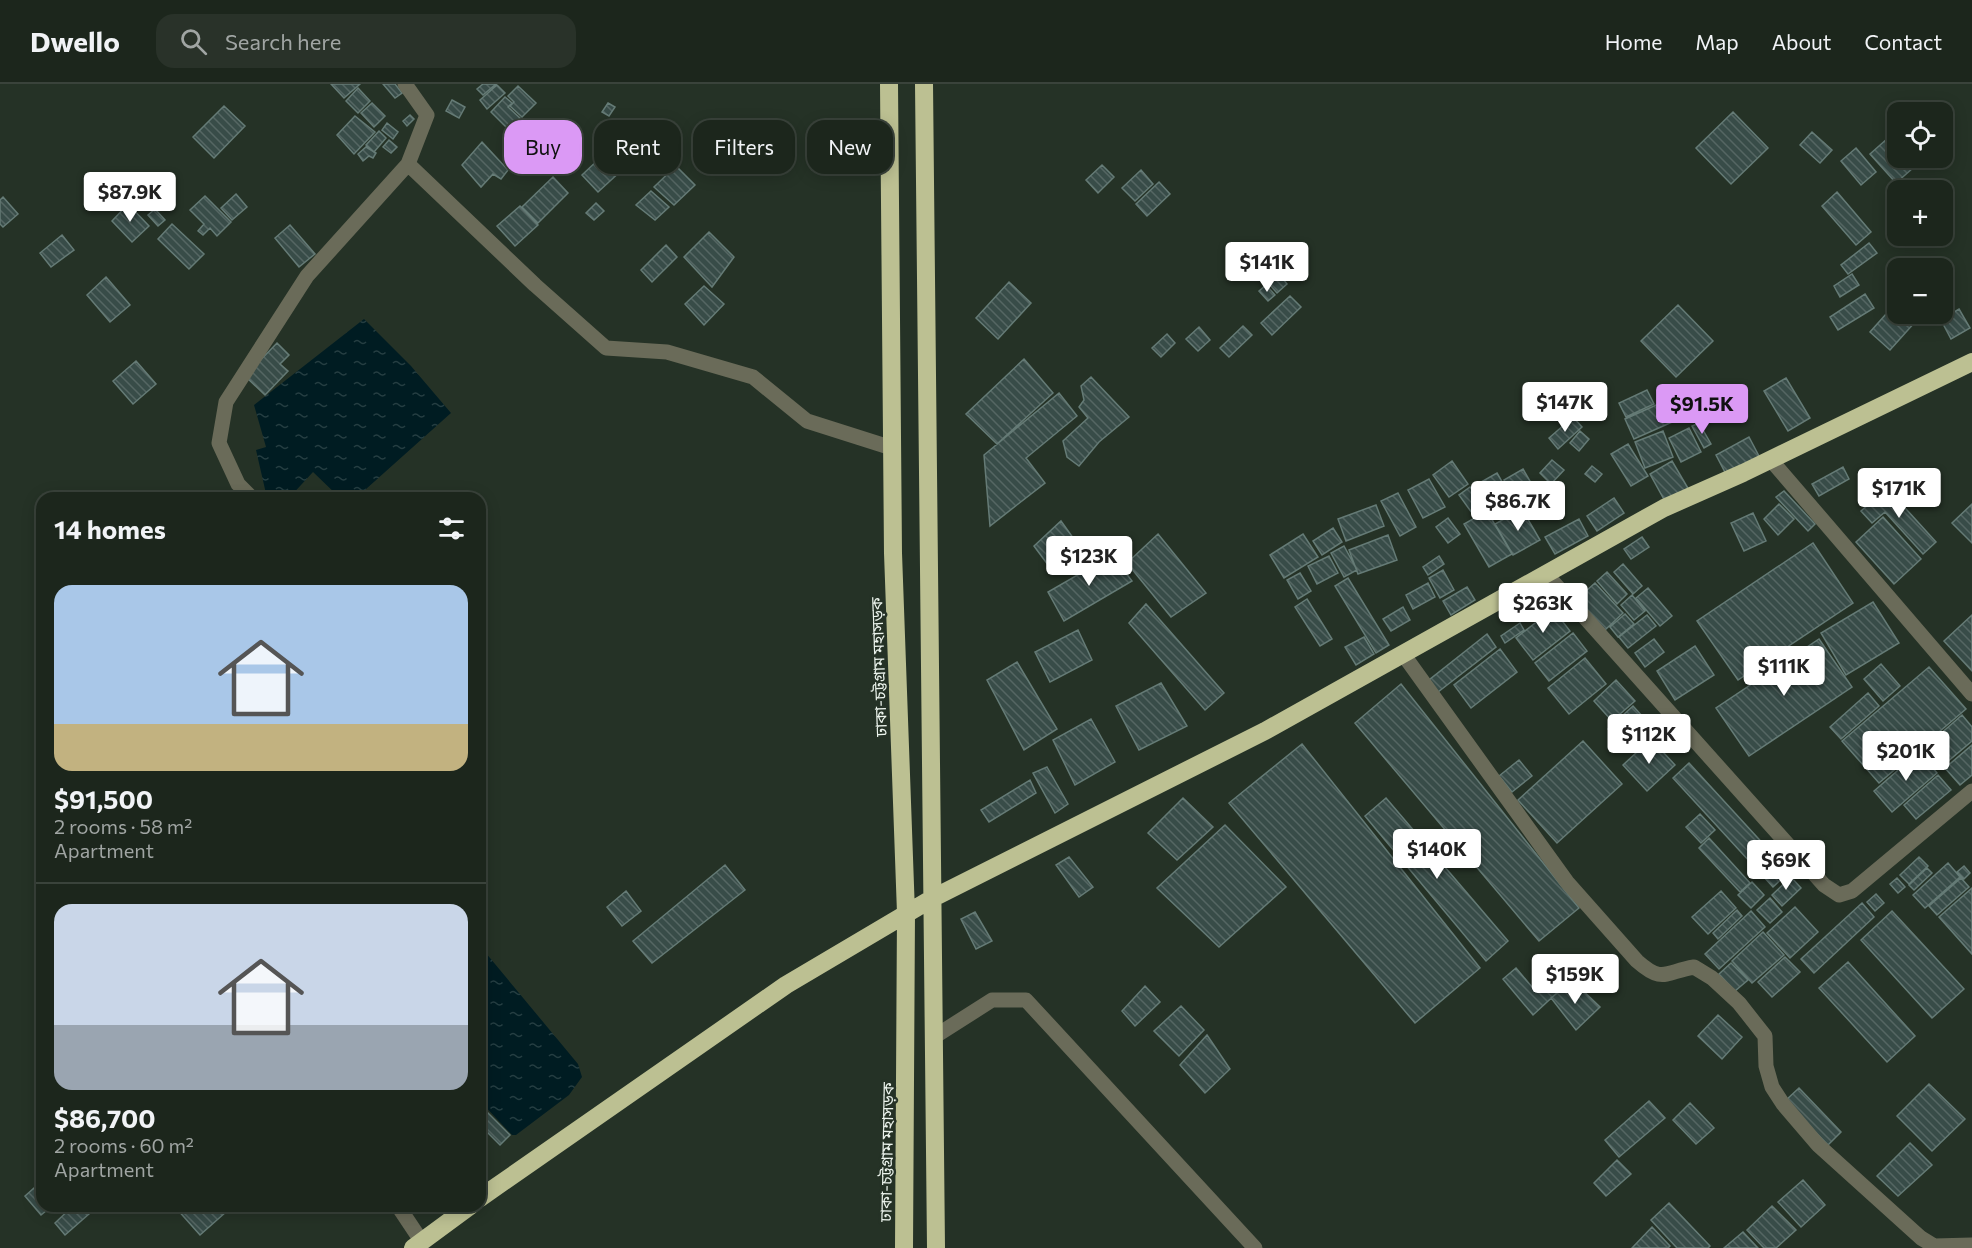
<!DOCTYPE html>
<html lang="en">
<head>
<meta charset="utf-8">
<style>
	body { margin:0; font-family:Commissioner,"Noto Sans Bengali",sans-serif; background:#293229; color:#f1f3f6; height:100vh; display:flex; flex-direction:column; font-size:22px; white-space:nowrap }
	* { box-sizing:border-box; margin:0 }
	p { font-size:20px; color:#a0a5a3 }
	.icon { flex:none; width:33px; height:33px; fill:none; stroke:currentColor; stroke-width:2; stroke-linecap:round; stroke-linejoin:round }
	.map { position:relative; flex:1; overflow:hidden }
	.side { position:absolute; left:36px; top:408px; width:450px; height:720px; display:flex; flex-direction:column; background:#1c261c; border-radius:18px; box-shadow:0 3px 15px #0003,0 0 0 2px #3a433b }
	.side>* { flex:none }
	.hud { position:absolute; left:504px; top:36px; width:570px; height:54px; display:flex; gap:12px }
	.controls { position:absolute; left:1887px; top:18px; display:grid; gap:12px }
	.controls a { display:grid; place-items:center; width:66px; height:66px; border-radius:12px; background:#1c261c; box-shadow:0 3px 15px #0003,0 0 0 2px #3a433b; font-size:30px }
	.price { position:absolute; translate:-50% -51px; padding:0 14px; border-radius:6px; background:#fff; color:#222; font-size:20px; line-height:39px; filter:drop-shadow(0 2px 3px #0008) }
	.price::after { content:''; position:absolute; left:50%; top:36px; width:18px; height:14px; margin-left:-9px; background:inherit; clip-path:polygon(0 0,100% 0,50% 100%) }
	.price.on { background:#db99f5; color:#111 }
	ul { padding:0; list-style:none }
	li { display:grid; align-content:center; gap:12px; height:318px; padding:0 18px }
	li+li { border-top:2px solid #3a433b }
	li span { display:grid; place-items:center; height:186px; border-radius:18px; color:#555 }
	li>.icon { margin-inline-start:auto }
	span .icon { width:108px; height:108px; fill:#fffc; stroke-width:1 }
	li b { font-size:26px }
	h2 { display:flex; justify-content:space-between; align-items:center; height:72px; padding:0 18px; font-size:26px }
	.tag { padding:0 21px; border-radius:18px; background:#1c261c; box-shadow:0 3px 15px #0003,0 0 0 2px #3a433b; font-size:21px; line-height:54px }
	.tag.on { background:#db99f5; color:#111 }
	header { display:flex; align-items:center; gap:36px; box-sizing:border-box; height:84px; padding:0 30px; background:#1c261c; border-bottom:2px solid #3a433b }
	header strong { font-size:28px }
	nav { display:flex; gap:33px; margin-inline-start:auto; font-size:21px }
	.search { width:420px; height:54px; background:#293229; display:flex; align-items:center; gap:15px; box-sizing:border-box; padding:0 21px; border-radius:18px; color:#a0a5a3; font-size:22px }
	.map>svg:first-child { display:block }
	.water { fill:url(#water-ripples) }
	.building { fill:url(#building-back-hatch); stroke:#657b76; stroke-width:1.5 }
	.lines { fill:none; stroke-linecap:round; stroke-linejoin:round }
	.minor { stroke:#6a6b59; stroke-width:15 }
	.highway { stroke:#bcc092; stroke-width:18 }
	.labels { text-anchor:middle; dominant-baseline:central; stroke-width:5; stroke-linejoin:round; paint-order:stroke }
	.street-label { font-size:16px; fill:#ecf4ed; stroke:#253226 }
</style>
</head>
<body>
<header>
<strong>Dwello</strong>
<div class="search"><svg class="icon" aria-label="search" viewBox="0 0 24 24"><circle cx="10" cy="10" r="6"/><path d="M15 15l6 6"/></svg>Search here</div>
<nav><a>Home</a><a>Map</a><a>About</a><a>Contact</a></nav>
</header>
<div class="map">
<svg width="1972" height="1164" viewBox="0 0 1972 1164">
	<defs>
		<pattern id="water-ripples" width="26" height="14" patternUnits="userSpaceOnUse" patternTransform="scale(1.5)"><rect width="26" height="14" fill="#001c22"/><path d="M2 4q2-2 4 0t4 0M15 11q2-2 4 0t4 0" fill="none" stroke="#253e42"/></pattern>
		<pattern id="building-back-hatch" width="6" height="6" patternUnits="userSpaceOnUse" patternTransform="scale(1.5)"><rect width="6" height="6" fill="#384c48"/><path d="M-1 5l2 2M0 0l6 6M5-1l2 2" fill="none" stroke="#556663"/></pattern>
	</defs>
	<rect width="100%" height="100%" fill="#253226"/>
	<path class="water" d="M364 235 411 282 451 329 356 414H340L313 388 289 414H267L256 366 266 363 254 321Z
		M480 862 578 980 582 993 569 1011 516 1051H512L480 1017Z"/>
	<path class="building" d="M331 0H360L344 14Z
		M383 0H395L402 9 395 14Z
		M483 0H496L483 11 477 5Z
		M497 1 505 9 487 25 480 16Z
		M518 2 536 19 522 33 510 22 514 18 508 12Z
		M358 4 370 17 358 29 346 17Z
		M505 13 512 19 508 23 520 34 509 46 491 28Z
		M452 16 465 23 459 34 446 27Z
		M372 19 385 32 374 43 361 29Z
		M608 19 615 23 609 32 602 28Z
		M224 22 245 42 214 74 193 53Z
		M1733 28 1768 64 1731 100 1696 64Z
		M410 31 414 35 407 42 403 37Z
		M355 32 375 48 354 70 337 51Z
		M387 39 398 48 393 55 382 46Z
		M379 47 386 54 374 68 366 61Z
		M1812 48 1832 66 1820 79 1800 61Z
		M1888 54 1898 65V74H1905L1913 84 1896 99 1870 70Z
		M389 56 397 63 391 69 383 63Z
		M482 58 508 86 501 95 493 90 481 103 462 81Z
		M617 58 634 75 598 108 582 91Z
		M366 63 376 69 373 74 369 72 363 77 358 70Z
		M1856 64 1876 88 1861 101 1841 77Z
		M1102 81 1114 93 1098 109 1086 96Z
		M676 82 695 101 674 121 654 103Z
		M1141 86 1153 100 1135 117 1122 104Z
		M553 93 568 109 538 139 522 123Z
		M1159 98 1170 110 1147 132 1136 120Z
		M651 107 669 123 655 136 636 121Z
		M1837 108 1871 148 1856 161 1822 122Z
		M236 110 247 123 232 136 221 124Z
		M205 112 231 138 217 152 210 144 203 151 198 147 204 140 190 126Z
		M3 113 18 130 3 143 0 140V116Z
		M596 119 604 127 594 136 586 129Z
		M128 120 149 142 132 158 112 137Z
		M520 122 538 141 515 162 497 142Z
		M155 125 165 136 158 142 148 131Z
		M172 140 204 170 189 185 158 155Z
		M290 141 315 170 299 183 275 154Z
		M709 148 734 173 712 203 684 173Z
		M62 151 74 166 51 183 40 169Z
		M1869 159 1877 169 1848 190 1841 181Z
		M666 161 677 173 652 198 641 186Z
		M1279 190 1287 200 1277 209 1269 200Z
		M1852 190 1859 201 1840 213 1834 202Z
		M106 193 130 221 110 238 87 211Z
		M1009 198 1031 219 998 255 976 234Z
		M1266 201 1275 211 1268 217 1259 207Z
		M704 202 724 220 704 241 685 220Z
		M1865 210 1874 224 1838 246 1830 233Z
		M1290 212 1301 223 1272 251 1261 239Z
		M1895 220 1898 230H1905L1915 238 1890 266 1870 248Z
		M1678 221 1713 257 1676 293 1641 257Z
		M1959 225 1970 244 1951 255 1941 236Z
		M1243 242 1252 251 1229 273 1220 264Z
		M1199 243 1210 256 1198 267 1186 255Z
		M1167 250 1175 259 1161 273 1152 264Z
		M277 259 289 271 280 280 288 287 265 311 245 292Z
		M1024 275 1053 309 997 360 966 330Z
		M136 277 156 300 133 320 113 297Z
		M1091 293 1129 333 1099 358 1079 382 1067 373 1063 357 1088 334 1079 323 1084 316 1081 302Z
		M1786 294 1810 334 1788 347 1764 307Z
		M1647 306 1654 320 1626 333 1619 319Z
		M1692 307 1705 331 1691 338 1678 314Z
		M1059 309 1077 332 1026 374 1045 399 990 442 984 371Z
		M1672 314 1681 334 1634 355 1625 335Z
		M1573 333 1582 343 1558 365 1549 354Z
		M1699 339 1711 360 1704 364 1692 342Z
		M1689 344 1701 368 1681 378 1669 354Z
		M1580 347 1589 355 1579 367 1570 359Z
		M1663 347 1673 373 1645 384 1635 358Z
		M1749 353 1760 374 1727 392 1716 371Z
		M1628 360 1648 392 1631 402 1611 370Z
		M1552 376 1564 386 1551 400 1540 389Z
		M1452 377 1468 400 1449 413 1433 391Z
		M1672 377 1689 406 1666 419 1650 390Z
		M1592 382 1602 390 1595 398 1585 390Z
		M1843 383 1849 395 1819 412 1812 400Z
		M1523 385 1534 404 1516 415 1504 396Z
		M1497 389 1508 408 1485 421 1474 402Z
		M1429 395 1445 423 1423 434 1408 406Z
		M1470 403 1483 420 1472 429 1459 411Z
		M1887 404 1936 458 1923 470 1885 428 1872 439 1861 427Z
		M1784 407 1815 440 1808 447 1776 413Z
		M1398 409 1416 443 1400 452 1381 417Z
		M1614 414 1624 429 1597 447 1587 432Z
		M1779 420 1794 435 1778 451 1764 435Z
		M1972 420V459L1952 439Z
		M1376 421 1384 442 1346 457 1338 435Z
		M1522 425 1540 456 1513 471 1495 440Z
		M1487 427 1512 470 1489 483 1464 440Z
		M1753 429 1766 457 1744 467 1731 439Z
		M1883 433 1921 475 1894 500 1856 458Z
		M1448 434 1460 450 1448 459 1436 443Z
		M1579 435 1588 452 1555 470 1545 453Z
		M1061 437 1079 462 1051 485 1034 462Z
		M1333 444 1342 458 1322 471 1313 457Z
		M1158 450 1206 509 1171 533 1127 479Z
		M1303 450 1318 473 1284 494 1270 471Z
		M1388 451 1397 476 1358 490 1349 466Z
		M1642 453 1649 463 1631 475 1624 465Z
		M1813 459 1853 519 1738 596 1697 537Z
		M1344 462 1357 486 1344 493 1331 469Z
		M1112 471 1132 497 1064 537 1048 508Z
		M1329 472 1338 489 1317 500 1308 482Z
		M1439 472 1444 480 1428 491 1423 483Z
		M1623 480 1642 502 1633 510 1614 488Z
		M1443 486 1454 506 1440 514 1429 494Z
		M1607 488 1627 510 1617 520 1597 497Z
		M1300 489 1311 507 1298 515 1287 496Z
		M1348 494 1389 561 1376 569 1335 502Z
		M1428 499 1435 513 1413 525 1406 511Z
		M1595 499 1623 529 1605 546 1577 515Z
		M1467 503 1475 516 1451 531 1443 517Z
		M1648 504 1672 532 1660 542 1636 514Z
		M1632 511 1645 527 1634 536 1621 521Z
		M1307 515 1332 555 1320 562 1295 523Z
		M1873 518 1899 559 1846 591 1821 549Z
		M1146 520 1224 609 1205 626 1129 539Z
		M1403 523 1410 536 1391 547 1383 535Z
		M1553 525 1570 547 1533 576 1516 554Z
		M1625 530 1634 540 1618 553 1610 543Z
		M1647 531 1656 542 1628 564 1619 553Z
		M1972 531V587L1944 557Z
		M1520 539 1524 546 1505 559 1501 552Z
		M1078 546 1092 576 1050 598 1035 568Z
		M1573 549 1587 567 1549 597 1535 579Z
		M1487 550 1496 563 1438 608 1429 596Z
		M1364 553 1374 570 1356 581 1345 563Z
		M1654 555 1664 568 1645 583 1635 569Z
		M1819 555 1852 603 1749 672 1716 624Z
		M1695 562 1714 591 1675 616 1657 587Z
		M1500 565 1517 588 1471 624 1454 601Z
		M1585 574 1606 600 1569 630 1548 604Z
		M1017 578 1057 645 1024 666 987 596Z
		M1881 580 1900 602 1883 617 1864 595Z
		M1929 583 1966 625 1879 699 1842 657Z
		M1616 596 1635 617 1612 637 1594 617Z
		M1161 599 1187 642 1139 666 1116 622Z
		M1401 600 1579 824 1539 857 1355 639Z
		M1868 609 1879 622 1841 655 1830 643Z
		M1633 622 1654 645 1629 668 1608 645Z
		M1962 631 1972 643V657L1940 684 1923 665Z
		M1091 635 1115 678 1075 701 1053 656Z
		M1651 655 1675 681 1647 707 1623 681Z
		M1583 657 1622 700 1557 759 1518 716Z
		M1302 660 1480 884 1415 939 1229 719Z
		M1972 661V691L1960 701 1945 684Z
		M1919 668 1937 689 1892 728 1874 707Z
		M1519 676 1532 692 1512 708 1499 692Z
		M1689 679 1789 788 1773 803 1673 694Z
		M1047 683 1068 720 1055 729 1033 689Z
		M1938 691 1951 706 1916 735 1904 721Z
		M1030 696 1036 709 989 738 981 726Z
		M1183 714 1213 743 1177 776 1148 749Z
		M1386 714 1508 857 1486 877 1365 732Z
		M1700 730 1715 746 1701 759 1686 743Z
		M1225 741 1286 803 1219 863 1157 804Z
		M1709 754 1750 799 1740 808 1699 764Z
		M1069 773 1093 803 1079 813 1056 781Z
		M1919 773 1928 782 1909 800 1900 791Z
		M1948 779 1960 793 1925 824 1913 811Z
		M725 781 745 806 652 879 633 857Z
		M1964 782 1970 789 1964 795 1957 788Z
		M1927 784 1932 789 1914 806 1909 801Z
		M1791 793 1801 804 1782 822 1772 811Z
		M1897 794 1905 803 1898 809 1890 800Z
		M1961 794 1969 803 1937 831 1929 822Z
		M1752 798 1764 811 1751 824 1738 811Z
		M1972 804V870L1939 833Z
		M626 807 641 827 622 842 607 823Z
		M1721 807 1736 824 1708 850 1692 833Z
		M1876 810 1884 819 1875 827 1867 818Z
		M1770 814 1782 828 1770 839 1757 826Z
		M1862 819 1874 833 1814 889 1801 875Z
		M1795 823 1818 848 1790 874 1767 849Z
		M1737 826 1742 832 1718 855 1713 849Z
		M1751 827 1765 843 1719 885 1705 870Z
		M1892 827 1964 905 1932 934 1861 856Z
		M975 828 992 857 976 865 961 835Z
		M1763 848 1784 871 1752 899 1732 877Z
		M1785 873 1800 888 1772 913 1758 898Z
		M1848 878 1915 952 1887 978 1819 904Z
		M1731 879 1748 896 1735 907 1719 890Z
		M1516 884 1532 903 1546 892 1560 906 1533 931 1503 895Z
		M1573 897 1600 923 1576 946 1551 914Z
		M1145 902 1160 918 1135 942 1122 927Z
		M1181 922 1204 946 1179 972 1154 947Z
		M1718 931 1742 953 1722 975 1698 952Z
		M1207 951 1230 985 1205 1009 1180 981Z
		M1929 1000 1965 1035 1932 1067 1897 1032Z
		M1799 1004 1841 1048 1828 1061 1785 1017Z
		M1649 1017 1665 1034 1619 1073 1605 1056Z
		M1690 1019 1714 1044 1696 1060 1673 1036Z
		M480 1021 510 1051 500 1061 480 1041Z
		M1910 1059 1932 1081 1898 1112 1877 1092Z
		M1617 1076 1631 1090 1606 1112 1594 1099Z
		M1803 1096 1825 1121 1801 1143 1778 1118Z
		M42 1097V1122H52L41 1131 25 1112Z
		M1669 1119 1710 1162 1708 1164H1677L1651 1136Z
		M73 1122H82L89 1130 65 1151 55 1139Z
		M178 1122H221L226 1128 200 1151 176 1124Z
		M1772 1122 1796 1146 1776 1164H1764L1747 1146Z
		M1652 1143 1670 1162 1668 1164H1632Z
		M1743 1148 1758 1164H1724Z"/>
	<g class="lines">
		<path class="minor" d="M408 80 535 201 606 264 667 268 753 293 807 337 892 364
			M1771 376 1972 610
			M252 414 238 400 219 359 226 318 307 192 408 80 427 31 405 0
			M1546 490 1824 801 1839 811 1852 807 1972 707
			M1403 570 1567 798 1637 877C1663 900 1665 888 1694 883L1712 894 1739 919 1765 952 1766 982 1772 1003 1783 1020 1818 1061 1921 1154 1934 1162 1972 1161
			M934 953 992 916H1026L1255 1164
			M398 1122 422 1158"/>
		<path class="highway" d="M889 0 893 469 906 829 904 1164
			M924 0 936 1164
			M480 1114 786 901 933 814 1265 647 1664 424 1743 389 1972 278
			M413 1164 470 1122"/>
	</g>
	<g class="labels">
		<g class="street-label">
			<text transform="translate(878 583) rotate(-92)">ঢাকা-চট্টগ্রাম মহাসড়ক</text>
			<text transform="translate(886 1068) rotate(-89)">ঢাকা-চট্টগ্রাম মহাসড়ক</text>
		</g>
	</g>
</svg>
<div class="controls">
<a><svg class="icon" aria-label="locate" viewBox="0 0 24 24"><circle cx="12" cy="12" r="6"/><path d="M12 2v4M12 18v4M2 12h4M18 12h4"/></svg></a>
<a>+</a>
<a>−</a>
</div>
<b class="price" style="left:130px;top:139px">$87.9K</b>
<b class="price" style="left:1267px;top:209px">$141K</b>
<b class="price" style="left:1565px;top:349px">$147K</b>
<b class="price on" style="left:1702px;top:351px">$91.5K</b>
<b class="price" style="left:1899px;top:435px">$171K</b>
<b class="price" style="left:1518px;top:448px">$86.7K</b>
<b class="price" style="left:1089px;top:503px">$123K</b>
<b class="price" style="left:1543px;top:550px">$263K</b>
<b class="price" style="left:1784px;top:613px">$111K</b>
<b class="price" style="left:1649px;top:681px">$112K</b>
<b class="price" style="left:1906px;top:698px">$201K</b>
<b class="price" style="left:1437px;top:796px">$140K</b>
<b class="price" style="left:1786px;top:807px">$69K</b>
<b class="price" style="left:1575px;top:921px">$159K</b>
<div class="hud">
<a class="tag on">Buy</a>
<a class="tag">Rent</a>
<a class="tag">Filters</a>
<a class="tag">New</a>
</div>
<section class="side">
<h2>14 homes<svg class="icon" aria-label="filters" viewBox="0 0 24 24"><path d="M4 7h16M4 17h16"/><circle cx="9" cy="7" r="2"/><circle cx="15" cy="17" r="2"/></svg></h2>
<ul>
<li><span style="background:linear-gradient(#a9c7e8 75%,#c2b280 0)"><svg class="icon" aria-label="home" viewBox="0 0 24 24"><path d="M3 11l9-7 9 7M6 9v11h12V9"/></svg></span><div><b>$91,500</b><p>2 rooms · 58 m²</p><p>Apartment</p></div></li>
<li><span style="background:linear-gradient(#c9d6e8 65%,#9aa5b1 0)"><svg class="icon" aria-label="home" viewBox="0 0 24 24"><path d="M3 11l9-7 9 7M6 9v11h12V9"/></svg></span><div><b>$86,700</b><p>2 rooms · 60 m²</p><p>Apartment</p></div></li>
</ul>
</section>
</div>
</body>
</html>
